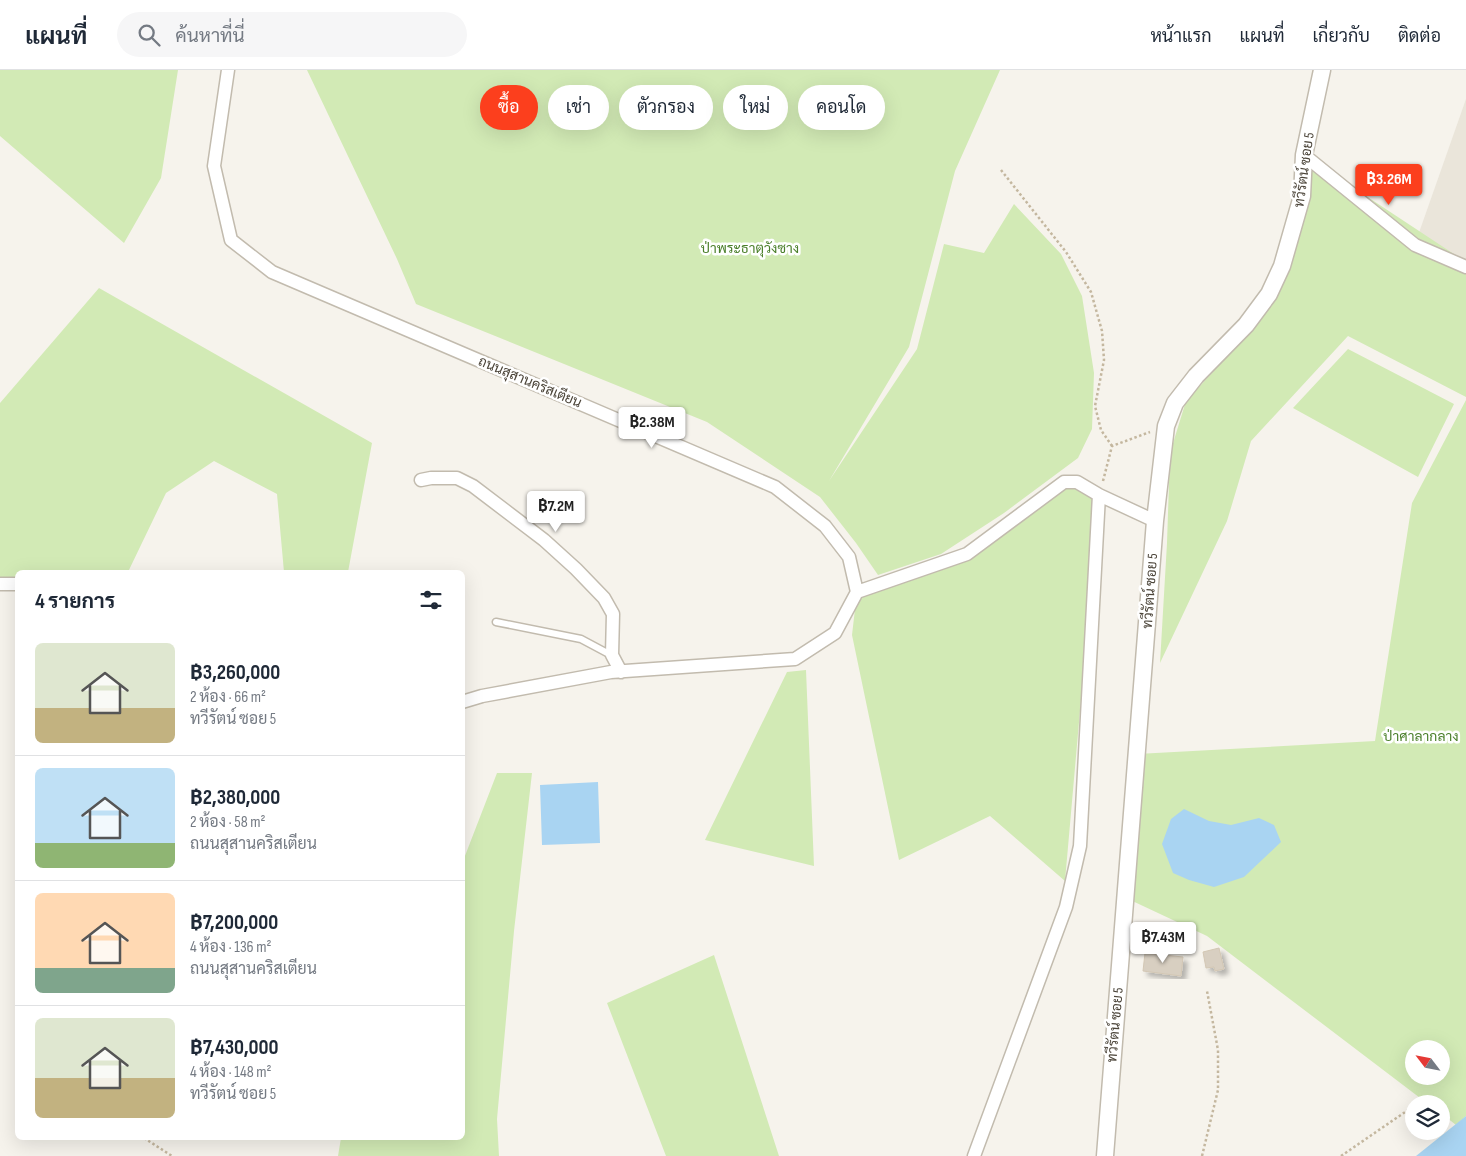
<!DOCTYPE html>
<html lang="th">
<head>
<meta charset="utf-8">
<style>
	body { margin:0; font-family:"Sofia Sans Condensed",Sarabun,sans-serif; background:#f6f6f7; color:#1f2937; height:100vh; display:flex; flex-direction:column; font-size:19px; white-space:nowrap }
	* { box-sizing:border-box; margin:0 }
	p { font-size:16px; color:#747a83 }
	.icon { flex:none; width:28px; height:28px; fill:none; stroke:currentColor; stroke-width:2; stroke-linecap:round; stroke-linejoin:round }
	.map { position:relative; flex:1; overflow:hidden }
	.sheet { position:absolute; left:15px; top:500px; width:450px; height:570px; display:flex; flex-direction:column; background:#fff; border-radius:8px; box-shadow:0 5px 20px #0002 }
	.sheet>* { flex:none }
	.banner { position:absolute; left:480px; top:15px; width:475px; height:45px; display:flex; gap:10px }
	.needle { width:32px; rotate:302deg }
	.buttons { position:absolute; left:1405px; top:970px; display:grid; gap:10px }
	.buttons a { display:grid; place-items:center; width:45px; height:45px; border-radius:50%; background:#fff; box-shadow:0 5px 20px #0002; font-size:25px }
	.price { position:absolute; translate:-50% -42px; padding:0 11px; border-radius:5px; background:#fff; color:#222; font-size:16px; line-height:32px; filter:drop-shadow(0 1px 2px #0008) }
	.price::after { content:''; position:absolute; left:50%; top:30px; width:15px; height:11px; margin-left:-8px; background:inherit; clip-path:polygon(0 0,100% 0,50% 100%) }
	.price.on { background:#fc3f1d; color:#fff }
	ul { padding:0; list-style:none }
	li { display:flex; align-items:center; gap:15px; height:125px; padding:0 20px }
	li+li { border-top:1px solid #e0e1e3 }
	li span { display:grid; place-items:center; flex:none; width:140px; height:100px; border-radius:8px; color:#555 }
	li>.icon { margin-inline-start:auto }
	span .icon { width:60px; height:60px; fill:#fffc; stroke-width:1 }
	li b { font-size:21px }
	h2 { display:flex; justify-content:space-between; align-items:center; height:60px; padding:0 20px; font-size:21px }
	.tag { padding:0 18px; border-radius:22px; background:#fff; box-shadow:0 5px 20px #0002; font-size:18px; line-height:45px }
	.tag.on { background:#fc3f1d; color:#fff }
	header { display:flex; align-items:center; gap:30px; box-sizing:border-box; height:70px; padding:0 25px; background:#fff; border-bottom:1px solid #e0e1e3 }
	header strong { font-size:24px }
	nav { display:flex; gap:28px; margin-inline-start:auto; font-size:18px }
	.search { width:350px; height:45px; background:#f6f6f7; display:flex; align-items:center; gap:12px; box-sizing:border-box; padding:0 18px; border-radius:28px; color:#747a83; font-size:19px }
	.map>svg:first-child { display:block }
	.residential { fill:#eae5da }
	.green { fill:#d2eab5; fill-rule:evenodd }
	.water { fill:#a9d4f2 }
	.building { fill:#d8cfc1; stroke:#d3c7b4; filter:url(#shadow) }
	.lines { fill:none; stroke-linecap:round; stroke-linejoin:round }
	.service-casing { stroke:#c2bbae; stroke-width:9 }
	.minor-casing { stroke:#c2bbae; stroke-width:15 }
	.tertiary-casing { stroke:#c2bbae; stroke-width:19 }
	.path { stroke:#c4b79f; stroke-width:2.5; stroke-dasharray:2.5 2.5; stroke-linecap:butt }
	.service { stroke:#fff; stroke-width:6 }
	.minor { stroke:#fff; stroke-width:12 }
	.tertiary { stroke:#fff; stroke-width:16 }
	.labels { text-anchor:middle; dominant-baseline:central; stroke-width:5; stroke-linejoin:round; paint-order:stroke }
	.street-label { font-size:14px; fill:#4b4439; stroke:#fff }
	.park-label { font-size:14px; fill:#4a7f2a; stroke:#fff }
</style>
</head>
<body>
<header>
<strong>แผนที่</strong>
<div class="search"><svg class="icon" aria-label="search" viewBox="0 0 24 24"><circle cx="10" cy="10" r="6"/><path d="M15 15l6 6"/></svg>ค้นหาที่นี่</div>
<nav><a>หน้าแรก</a><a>แผนที่</a><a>เกี่ยวกับ</a><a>ติดต่อ</a></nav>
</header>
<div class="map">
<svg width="1466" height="1086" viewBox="0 0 1466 1086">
	<defs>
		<filter id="shadow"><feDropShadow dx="4.5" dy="4.5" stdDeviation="2.5" flood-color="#0004"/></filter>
	</defs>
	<rect width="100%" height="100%" fill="#f6f3ec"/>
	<path class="residential" d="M1466 29V190L1415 174Z"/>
	<path class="green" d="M0 0H178L161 108 124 173 0 66Z
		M307 0H1000L955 101 909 277 829 411 917 279 944 174 984 183 1014 134 1061 184 1082 226 1094 303 1092 359 1078 388 1004 443 941 484 878 505 856 473 820 427 707 352 416 234 397 189Z
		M1304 85 1466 192V327L1348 266 1251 371 1227 451 1160 593 1167 473 1170 383 1186 331 1233 280 1277 228 1269 224Z
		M99 218 372 373 348 502H284L277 424 214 391 166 423 128 502H18L17 514H0V333Z
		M1348 279 1454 334 1418 407 1293 338Z
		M1466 330V1046L1456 1055 1441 1043V1034H1428L1207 866 1126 828 1137 684 1375 671 1412 433ZM1414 979H1441V1006H1414Z
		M1064 412 1099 425 1065 811 990 746 899 790 852 565 857 522 967 484Z
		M806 600 814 796 705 770 787 602Z
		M497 703H532L514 861 497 1049 499 1086H338L341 1068H462L463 791Z
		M714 885 779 1086H666L607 933Z"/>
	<path class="water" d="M598 712 600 773 542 775 540 715Z
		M1184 739 1209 751 1231 755 1259 748 1274 755 1281 772 1244 807 1214 817 1189 810 1173 803 1162 774 1171 749Z
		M1466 1046V1086H1416Z"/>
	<path class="building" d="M1219 878 1224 899 1215 901 1214 897 1206 898 1203 882Z
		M1145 883 1183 887 1181 906 1143 901Z"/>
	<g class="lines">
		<defs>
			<path id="service" d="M496 552 581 569 611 585"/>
			<path id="minor" d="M228 0 214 96 231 170 272 202 775 417 825 456 849 487 857 522 835 563 795 589 611 602 482 626 462 632
				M1304 85 1415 175 1466 197
				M421 410 431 408H457L473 416 544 470 576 499 604 528 613 544 612 585 621 602
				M0 514H18
				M857 522 967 484 1064 412H1077L1099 425 1155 451
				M974 1086 1066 837 1080 776 1099 425"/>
			<path id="tertiary" d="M1105 1086 1155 451 1166 356 1175 333 1196 306 1246 255 1269 224 1282 196 1302 126 1304 85 1322 0"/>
		</defs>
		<use href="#service" class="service-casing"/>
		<use href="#minor" class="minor-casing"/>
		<use href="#tertiary" class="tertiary-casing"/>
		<path class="path" d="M1001 100 1066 182 1091 222 1102 261 1104 290 1095 336 1101 360 1112 376
			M1103 411 1112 376 1150 362
			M18 952V979
			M144 1068 172 1086
			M1202 1086 1218 1020V980L1207 921
			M1341 1086 1411 1038"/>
		<use href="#service" class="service"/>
		<use href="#minor" class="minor"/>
		<use href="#tertiary" class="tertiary"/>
	</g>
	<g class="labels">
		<g class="street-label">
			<text transform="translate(1304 100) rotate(-82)">ทวีรัตน์ ซอย 5</text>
			<text transform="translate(530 312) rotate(23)">ถนนสุสานคริสเตียน</text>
			<text transform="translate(1150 521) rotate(-86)">ทวีรัตน์ ซอย 5</text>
			<text transform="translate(1115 955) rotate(-85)">ทวีรัตน์ ซอย 5</text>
		</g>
		<g class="park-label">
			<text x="750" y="178">ป่าพระธาตุวังซาง</text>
			<text x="1421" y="666">ป่าศาลากลาง</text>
		</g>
	</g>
</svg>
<div class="buttons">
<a><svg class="needle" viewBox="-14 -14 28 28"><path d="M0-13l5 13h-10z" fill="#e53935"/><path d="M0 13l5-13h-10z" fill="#747a83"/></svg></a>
<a><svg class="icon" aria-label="layers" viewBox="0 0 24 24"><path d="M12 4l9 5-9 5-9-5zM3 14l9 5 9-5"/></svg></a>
</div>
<b class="price on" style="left:1389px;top:136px">฿3.26M</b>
<b class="price" style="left:652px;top:379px">฿2.38M</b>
<b class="price" style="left:556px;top:463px">฿7.2M</b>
<b class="price" style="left:1163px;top:894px">฿7.43M</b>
<div class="banner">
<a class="tag on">ซื้อ</a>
<a class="tag">เช่า</a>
<a class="tag">ตัวกรอง</a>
<a class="tag">ใหม่</a>
<a class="tag">คอนโด</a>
</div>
<section class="sheet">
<h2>4 รายการ<svg class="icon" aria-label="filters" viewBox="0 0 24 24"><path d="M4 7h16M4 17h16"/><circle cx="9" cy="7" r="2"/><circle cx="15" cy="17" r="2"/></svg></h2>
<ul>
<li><span style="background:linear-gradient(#dfe7d0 65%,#c2b280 0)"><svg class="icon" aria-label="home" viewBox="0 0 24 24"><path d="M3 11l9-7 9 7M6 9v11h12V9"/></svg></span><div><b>฿3,260,000</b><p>2 ห้อง · 66 m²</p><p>ทวีรัตน์ ซอย 5</p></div></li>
<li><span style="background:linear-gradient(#bfe0f5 75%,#8fb573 0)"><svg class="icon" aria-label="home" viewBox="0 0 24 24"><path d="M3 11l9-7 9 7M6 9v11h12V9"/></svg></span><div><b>฿2,380,000</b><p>2 ห้อง · 58 m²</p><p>ถนนสุสานคริสเตียน</p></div></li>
<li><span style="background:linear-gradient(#ffd9b3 75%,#7fa58c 0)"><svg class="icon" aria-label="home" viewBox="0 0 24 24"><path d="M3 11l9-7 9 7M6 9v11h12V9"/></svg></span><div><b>฿7,200,000</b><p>4 ห้อง · 136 m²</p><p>ถนนสุสานคริสเตียน</p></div></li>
<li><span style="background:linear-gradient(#dfe7d0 60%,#c2b280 0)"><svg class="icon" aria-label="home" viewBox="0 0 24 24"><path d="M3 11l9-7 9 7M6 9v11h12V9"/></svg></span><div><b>฿7,430,000</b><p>4 ห้อง · 148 m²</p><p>ทวีรัตน์ ซอย 5</p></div></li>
</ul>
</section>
</div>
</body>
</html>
